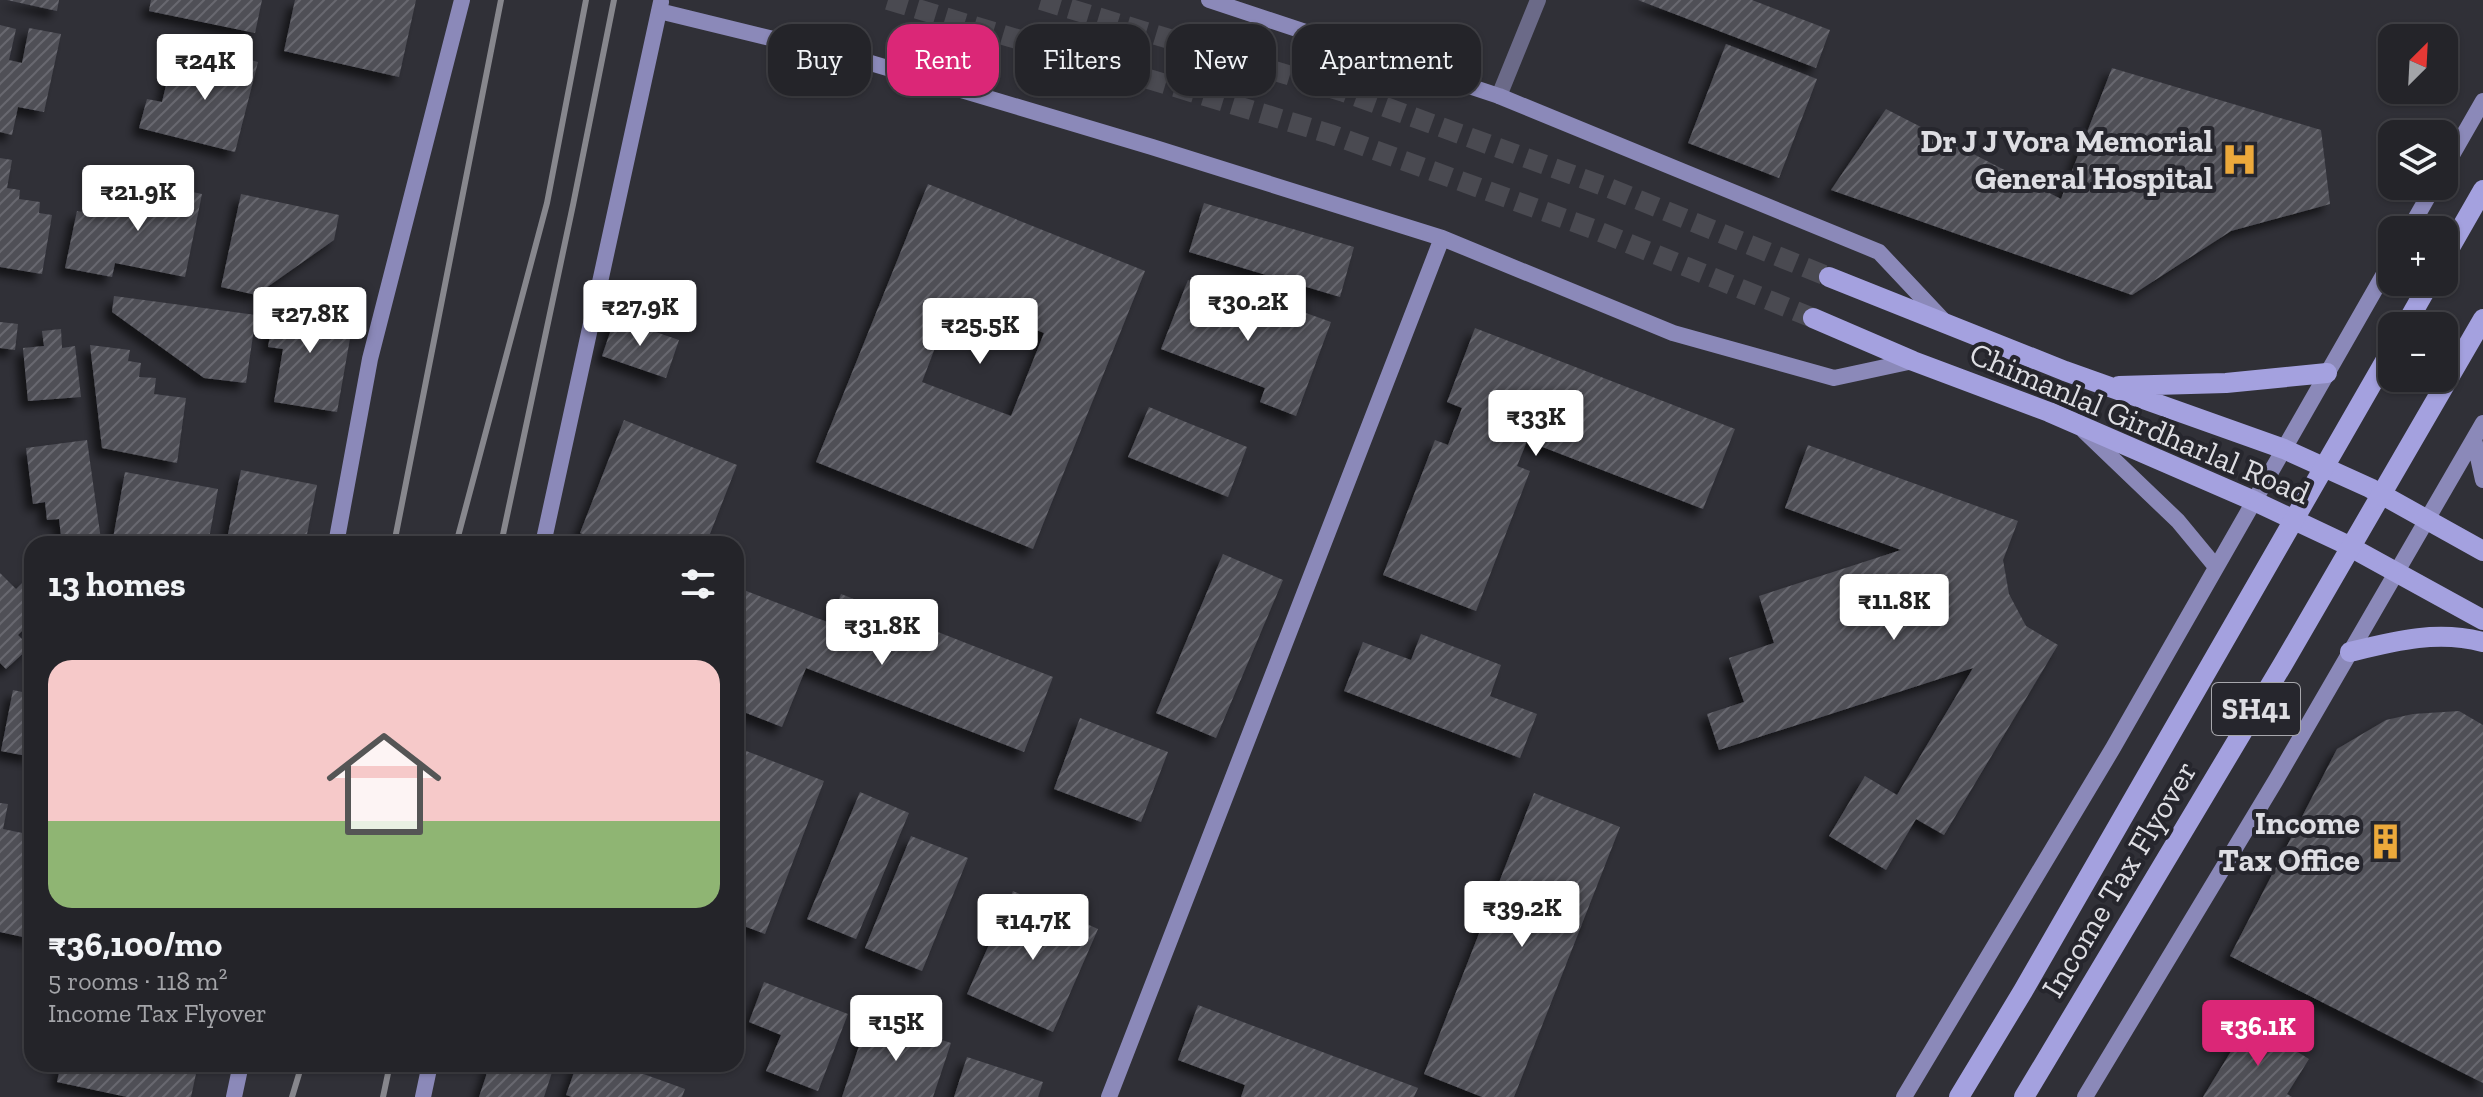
<!DOCTYPE html>
<html lang="en">
<head>
<meta charset="utf-8">
<style>
	body { margin:0; font-family:"Zilla Slab",serif; background:#2c2c31; color:#f1f3f6; height:100vh; display:flex; flex-direction:column; font-size:30px; white-space:nowrap }
	* { box-sizing:border-box; margin:0 }
	p { font-size:26px; color:#a3a4a8 }
	.icon { flex:none; width:44px; height:44px; fill:none; stroke:currentColor; stroke-width:2; stroke-linecap:round; stroke-linejoin:round }
	.map { position:relative; flex:1; overflow:hidden }
	.panel { position:absolute; left:24px; top:536px; width:720px; height:536px; display:flex; flex-direction:column; background:#242429; border-radius:24px; box-shadow:0 2px 6px #0004,0 0 0 2px #414146 }
	.panel>* { flex:none }
	.hud { position:absolute; left:768px; top:24px; width:760px; height:72px; display:flex; gap:16px }
	.needle { width:52px; rotate:24deg }
	.fabs { position:absolute; left:2378px; top:24px; display:grid; gap:16px }
	.fabs a { display:grid; place-items:center; width:80px; height:80px; border-radius:16px; background:#242429; box-shadow:0 2px 6px #0004,0 0 0 2px #414146; font-size:40px }
	.price { position:absolute; translate:-50% -68px; padding:0 18px; border-radius:8px; background:#fff; color:#222; font-size:26px; line-height:52px; filter:drop-shadow(0 2px 4px #0008) }
	.price::after { content:''; position:absolute; left:50%; top:48px; width:24px; height:18px; margin-left:-12px; background:inherit; clip-path:polygon(0 0,100% 0,50% 100%) }
	.price.active { background:#db2777; color:#fff }
	ul { padding:0; list-style:none }
	li { display:grid; align-content:center; gap:16px; height:424px; padding:0 24px }
	li+li { border-top:2px solid #414146 }
	li span { display:grid; place-items:center; height:248px; border-radius:24px; color:#555 }
	li>.icon { margin-inline-start:auto }
	span .icon { width:144px; height:144px; fill:#fffc; stroke-width:1 }
	li b { font-size:34px }
	h2 { display:flex; justify-content:space-between; align-items:center; height:96px; padding:0 24px; font-size:34px }
	.pill { padding:0 28px; border-radius:24px; background:#242429; box-shadow:0 2px 6px #0004,0 0 0 2px #414146; font-size:28px; line-height:72px }
	.pill.active { background:#db2777; color:#fff }
	.map>svg:first-child { display:block }
	.building { fill:url(#building-hatch); fill-rule:evenodd; filter:url(#shadow) }
	.lines { fill:none; stroke-linecap:round; stroke-linejoin:round }
	.primary-tunnel { stroke:#4a4a51; stroke-width:20; stroke-dasharray:20 10; stroke-linecap:butt }
	.street { stroke:#6b6a88; stroke-width:16 }
	.secondary { stroke:#8b89b9; stroke-width:16 }
	.primary { stroke:#a4a1df; stroke-width:20 }
	.rail { stroke:#87878d; stroke-width:6 }
	.primary-bridge { stroke:#a4a1df; stroke-width:20 }
	.labels { text-anchor:middle; dominant-baseline:central; stroke-width:8; stroke-linejoin:round; paint-order:stroke }
	.shield { fill:#26262d; stroke:#a7a7ac; stroke-width:2 }
	.shield-label { font-size:30px; font-weight:bold; fill:#dedee3 }
	.poi-label { font-size:32px; font-weight:bold; fill:#dedee3; stroke:#26262d; text-anchor:end }
	.street-label { font-size:32px; fill:#dedee3; stroke:#26262d }
</style>
</head>
<body>
<div class="map">
<svg width="2483" height="1097" viewBox="0 0 2483 1097">
	<defs>
		<pattern id="building-hatch" width="6" height="6" patternUnits="userSpaceOnUse" patternTransform="scale(2)"><rect width="6" height="6" fill="#4f4f57"/><path d="M-1 1l2-2M0 6l6-6M5 7l2-2" fill="none" stroke="#68686f"/></pattern>
		<filter id="shadow"><feDropShadow dx="-7" dy="7" stdDeviation="4" flood-color="#0009"/></filter>
	</defs>
	<rect width="100%" height="100%" fill="#303037"/>
	<path class="building" d="M7 0H59L57 11Z
		M151 0H262L255 33 149 11Z
		M295 0H416L399 77 284 51Z
		M1638 0H1752L1830 30 1816 68Z
		M0 25 16 29 9 60 22 63 29 28 61 34 44 112 18 107 12 135 0 132Z
		M1726 44 1817 79 1779 178 1688 143Z
		M205 48 258 62 235 152 139 128 147 99 162 102 169 73 186 77 199 71Z
		M2112 68 2321 130 2330 204 2231 231 2132 295 1831 190 1886 109 2061 199Z
		M0 158 12 160 7 188 20 190 19 199 40 202 39 213 52 215 42 274 0 267Z
		M131 179 202 194 185 277 115 263 112 277 65 268 77 211 103 215 106 205 125 209Z
		M928 184 1145 271 1033 549 816 462ZM954 298 1044 333 1011 416 922 382Z
		M241 194 339 215 334 240 256 295 221 287Z
		M1204 203 1354 247 1340 297 1189 252Z
		M1188 280 1288 319 1292 308 1331 322 1296 416 1260 402 1265 388 1161 349Z
		M114 296 256 315 246 383 204 378 112 312Z
		M276 301 354 316 337 412 274 402 283 349 268 347Z
		M615 318 679 340 666 378 602 356Z
		M0 322 18 324 15 350 0 348Z
		M1475 328 1735 429 1703 509 1527 441 1517 466 1530 471 1476 611 1383 575 1435 440 1448 445 1462 408 1447 402Z
		M61 329 62 348 75 346 81 397 28 401 23 348 44 346 42 331Z
		M90 345 130 350 128 361 141 363 139 377 156 378 154 394 186 398 177 463 102 448Z
		M1149 407 1247 447 1228 497 1128 457Z
		M624 420 737 465 706 544H609L580 533Z
		M87 440 101 540 62 544 59 519 47 520 45 502 33 504 26 448Z
		M1808 445 2018 521 2003 560 2009 594 2026 626 2058 645 1944 835 1916 819 1886 870 1829 836 1865 776 1897 795 1973 668 1719 750 1707 714 1744 702 1729 658 1774 643 1759 596 1901 550 1785 508Z
		M241 470 317 485 305 544H226Z
		M125 472 218 489 208 544H112Z
		M1223 554 1283 580 1216 738 1156 713Z
		M0 573 16 589 25 580 32 588V621L18 635 30 647 6 669 0 663Z
		M736 587 830 623 841 594 1053 677 1024 752 806 668 782 727 736 709Z
		M1421 634 1501 665 1490 696 1537 714 1520 758 1344 691 1363 642 1411 660Z
		M13 690 32 694V757L1 751Z
		M2459 711 2483 725V1083L2230 956 2337 749 2386 720 2413 714Z
		M1080 718 1168 752 1141 822 1054 789Z
		M736 747 824 781 765 934 736 923Z
		M860 792 909 813 856 939 807 919Z
		M1534 793 1620 827 1514 1097H1482L1424 1074Z
		M0 803 8 804 3 829 32 835V939L0 932Z
		M911 836 968 858 922 971 865 948Z
		M1013 891 1098 929 1053 1032 967 994Z
		M764 982 848 1014 818 1091 766 1071 781 1035 749 1022Z
		M1198 1005 1418 1088 1414 1097H1241L1245 1085 1178 1060Z
		M869 1016 951 1043 933 1097H842Z
		M2249 1022 2309 1059 2287 1094 2292 1097H2203Z
		M967 1057 1043 1082 1038 1097H954Z
		M61 1064H198L191 1097H127L57 1082Z
		M490 1064H547L554 1066 544 1097H479Z
		M577 1064H616L685 1089 682 1097H572L566 1095Z"/>
	<g class="lines">
		<path class="primary-tunnel" d="M888 0 1330 134 1593 229 1813 318
			M1041 0 1344 92 1609 188 1829 277"/>
		<path class="street" d="M1499 96 1538 0"/>
		<path class="secondary" d="M1209 0 1499 96 1879 252 1943 320
			M659 11 864 61 1152 147 1442 238 1673 333 1834 378 1913 361
			M2444 169 2483 101
			M2409 230 2434 186
			M2084 431 2178 521 2216 567
			M2474 439 2483 480
			M336 544 370 359 462 0
			M543 544 661 2
			M234 1097 241 1064
			M423 1097 430 1064
			M1109 1097 1442 238
			M1904 1097 2113 748 2392 260
			M2085 1097 2276 780 2483 423"/>
		<path class="primary" d="M2444 258 2483 190
			M1829 277 2065 371 2284 449 2370 488 2483 551
			M1813 318 1913 361 2049 412 2254 501 2343 543 2483 620
			M2405 326 2430 282
			M2119 386 2226 383 2327 373
			M2350 652C2395 641 2437 630 2483 642"/>
		<path class="rail" d="M394 544 501 0
			M456 544 547 203 586 0
			M501 544 573 205 614 0
			M292 1097 302 1064
			M383 1097 390 1064"/>
		<path class="primary-bridge" d="M1959 1097 2023 991 2392 349
			M2024 1097 2283 664 2483 319"/>
	</g>
	<defs>
		<symbol id="hospital-bare" viewBox="-9 -9 18 18"><path d="M-5-5h3v3.5h4V-5h3V5h-3V1.5h-4V5h-3Z" fill="#eca93b" stroke="#26262d" stroke-width="2.5" paint-order="stroke"/></symbol>
		<symbol id="building-bare" viewBox="-9 -9 18 18"><path d="M-4-6H4V6H1V3H-1V6H-4ZM-2.5-4.3h1.7v1.8h-1.7ZM.8-4.3h1.7v1.8H.8ZM-2.5-1h1.7V.8h-1.7ZM.8-1h1.7V.8H.8Z" fill="#eca93b" stroke="#26262d" stroke-width="2.5" paint-order="stroke"/></symbol>
	</defs>
	<g fill-rule="evenodd">
		<use href="#hospital-bare" x="2214" y="134" width="51" height="51"/>
		<use href="#building-bare" x="2360" y="816" width="51" height="51"/>
	</g>
	<g class="labels">
		<rect class="shield" x="2212" y="683" width="88" height="52" rx="6"/>
		<g class="shield-label">
			<text x="2256" y="709">SH41</text>
		</g>
		<g class="poi-label">
			<text x="2213" y="141">Dr J J Vora Memorial<tspan x="2213" dy="37">General Hospital</tspan></text>
			<text x="2360" y="823">Income<tspan x="2360" dy="37">Tax Office</tspan></text>
		</g>
		<g class="street-label">
			<text transform="translate(2140 423) rotate(23)">Chimanlal Girdharlal Road</text>
			<text transform="translate(2119 879) rotate(-59)">Income Tax Flyover</text>
		</g>
	</g>
</svg>
<div class="fabs">
<a><svg class="needle" viewBox="-14 -14 28 28"><path d="M0-13l5 13h-10z" fill="#e53935"/><path d="M0 13l5-13h-10z" fill="#a3a4a8"/></svg></a>
<a><svg class="icon" aria-label="layers" viewBox="0 0 24 24"><path d="M12 4l9 5-9 5-9-5zM3 14l9 5 9-5"/></svg></a>
<a>+</a>
<a>−</a>
</div>
<b class="price" style="left:205px;top:102px">₹24K</b>
<b class="price" style="left:138px;top:233px">₹21.9K</b>
<b class="price" style="left:1248px;top:343px">₹30.2K</b>
<b class="price" style="left:640px;top:348px">₹27.9K</b>
<b class="price" style="left:310px;top:355px">₹27.8K</b>
<b class="price" style="left:980px;top:366px">₹25.5K</b>
<b class="price" style="left:1536px;top:458px">₹33K</b>
<b class="price" style="left:1894px;top:642px">₹11.8K</b>
<b class="price" style="left:882px;top:667px">₹31.8K</b>
<b class="price" style="left:1522px;top:949px">₹39.2K</b>
<b class="price" style="left:1033px;top:962px">₹14.7K</b>
<b class="price" style="left:896px;top:1063px">₹15K</b>
<b class="price active" style="left:2258px;top:1068px">₹36.1K</b>
<div class="hud">
<a class="pill">Buy</a>
<a class="pill active">Rent</a>
<a class="pill">Filters</a>
<a class="pill">New</a>
<a class="pill">Apartment</a>
</div>
<section class="panel">
<h2>13 homes<svg class="icon" aria-label="filters" viewBox="0 0 24 24"><path d="M4 7h16M4 17h16"/><circle cx="9" cy="7" r="2"/><circle cx="15" cy="17" r="2"/></svg></h2>
<ul>
<li><span style="background:linear-gradient(#f6c9c9 65%,#8fb573 0)"><svg class="icon" aria-label="home" viewBox="0 0 24 24"><path d="M3 11l9-7 9 7M6 9v11h12V9"/></svg></span><div><b>₹36,100/mo</b><p>5 rooms · 118 m²</p><p>Income Tax Flyover</p></div></li>
</ul>
</section>
</div>
</body>
</html>
